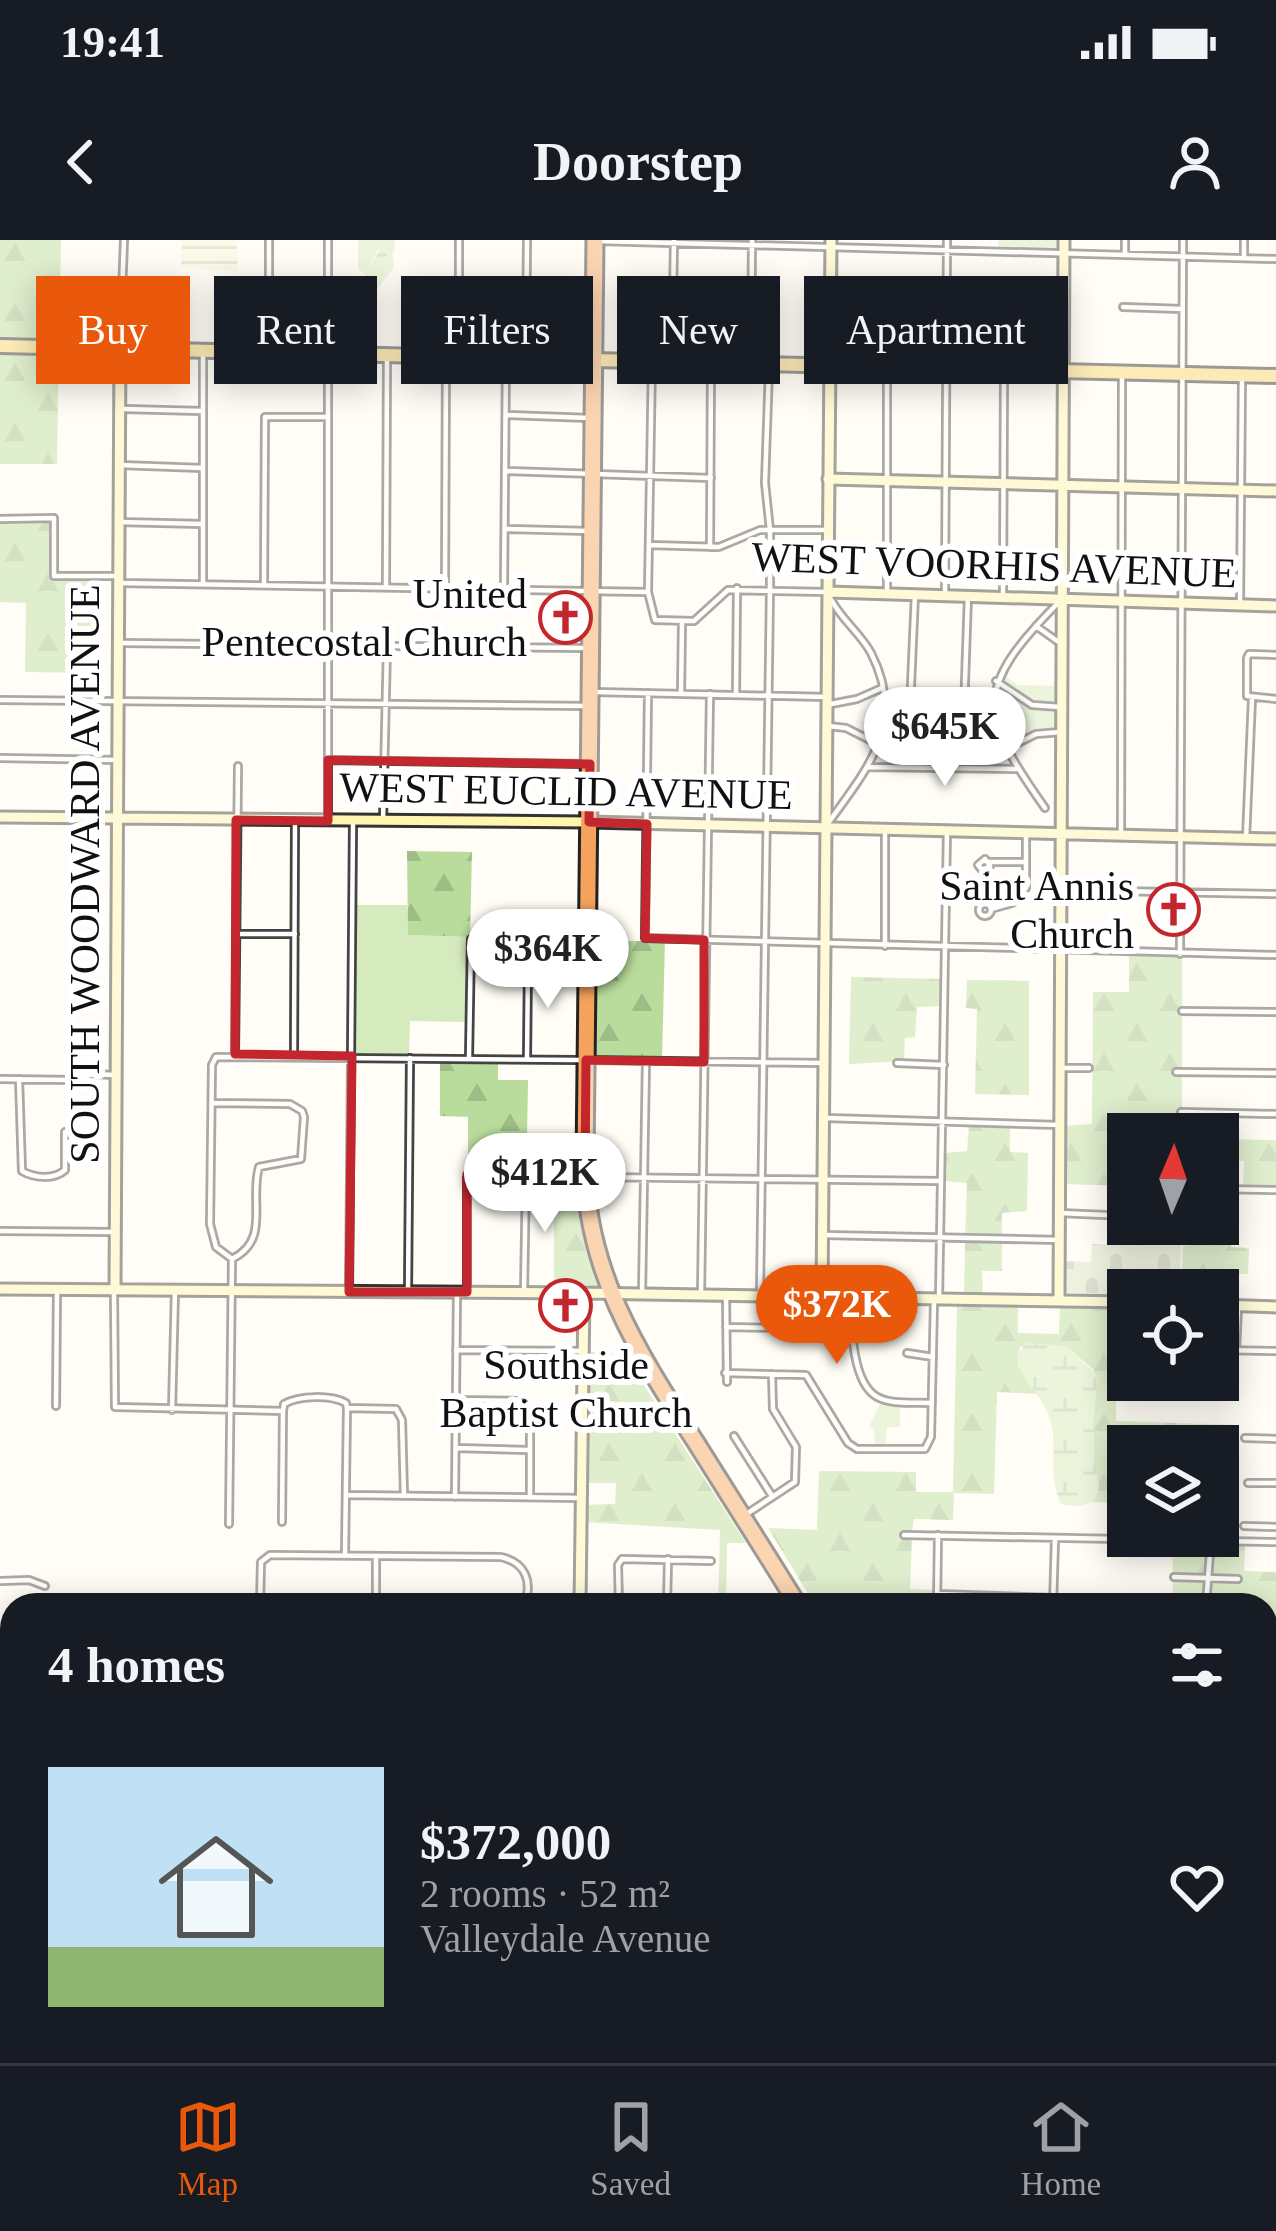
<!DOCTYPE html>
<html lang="en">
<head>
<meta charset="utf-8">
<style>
	body { margin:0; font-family:"Times New Roman",serif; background:#242831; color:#f1f3f6; height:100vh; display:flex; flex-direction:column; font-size:45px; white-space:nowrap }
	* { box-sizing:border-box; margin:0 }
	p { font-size:39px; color:#9ea1a6 }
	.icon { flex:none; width:66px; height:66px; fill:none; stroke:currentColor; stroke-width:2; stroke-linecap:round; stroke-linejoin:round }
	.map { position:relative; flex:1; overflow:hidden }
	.panel { position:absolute; left:0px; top:1353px; width:1278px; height:471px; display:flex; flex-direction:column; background:#171b24; border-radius:36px 36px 0 0; box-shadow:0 6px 30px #0003 }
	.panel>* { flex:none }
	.banner { position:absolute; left:36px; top:36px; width:1206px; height:108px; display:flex; gap:24px }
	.needle { width:78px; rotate:2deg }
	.fabs { position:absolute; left:1107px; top:873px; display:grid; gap:24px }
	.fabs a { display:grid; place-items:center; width:132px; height:132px; border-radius:0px; background:#171b24; box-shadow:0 6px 30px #0003; font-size:60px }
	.price { position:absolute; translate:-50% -102px; padding:0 27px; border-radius:42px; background:#fff; color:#222; font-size:39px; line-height:78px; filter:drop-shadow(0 3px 6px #0008) }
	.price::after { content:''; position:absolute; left:50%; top:72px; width:36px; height:27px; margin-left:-18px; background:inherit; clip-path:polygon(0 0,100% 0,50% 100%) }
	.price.selected { background:#ea580c; color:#fff }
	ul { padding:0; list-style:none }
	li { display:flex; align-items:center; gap:36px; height:300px; padding:0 48px }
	li span { display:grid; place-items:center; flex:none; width:336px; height:240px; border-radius:0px; color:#555 }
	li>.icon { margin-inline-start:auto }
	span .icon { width:144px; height:144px; fill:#fffc; stroke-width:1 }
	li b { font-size:51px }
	h2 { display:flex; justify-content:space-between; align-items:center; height:144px; padding:0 48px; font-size:51px }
	.tag { padding:0 42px; border-radius:0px; background:#171b24; box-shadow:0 6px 30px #0003; font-size:42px; line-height:108px }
	.tag.selected { background:#ea580c; color:#fff }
	.status { display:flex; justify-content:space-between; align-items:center; height:84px; padding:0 60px; background:#171b24; direction:ltr }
	.status svg { height:33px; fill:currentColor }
	header { display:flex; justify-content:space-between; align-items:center; height:156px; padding:0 48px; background:#171b24; font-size:54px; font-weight:700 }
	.menu { display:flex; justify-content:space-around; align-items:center; height:168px; border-top:3px solid #363941; background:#171b24; font-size:33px; color:#9ea1a6 }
	.menu a { display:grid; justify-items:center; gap:6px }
	.menu .selected { color:#ea580c }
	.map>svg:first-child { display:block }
	.farmland { fill:url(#farmland-rules) }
	.green { fill:#d5ebbd }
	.forest { fill:url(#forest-firs) }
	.wetland { fill:url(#wetland-marsh) }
	.cemetery { fill:url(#cemetery-stones) }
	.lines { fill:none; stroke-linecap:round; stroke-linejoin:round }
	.street-casing { stroke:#444; stroke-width:10 }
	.secondary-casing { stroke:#333; stroke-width:15 }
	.primary-casing { stroke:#222; stroke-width:18 }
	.highway-casing { stroke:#222; stroke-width:21 }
	.street { stroke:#fff; stroke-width:4.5 }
	.secondary { stroke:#fff6b0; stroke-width:9 }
	.primary { stroke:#f9d66b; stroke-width:12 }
	.highway { stroke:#f5a25d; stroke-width:15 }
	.marked { fill:none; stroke:#c4262e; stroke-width:9; stroke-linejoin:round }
	.labels { text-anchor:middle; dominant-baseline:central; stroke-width:12; stroke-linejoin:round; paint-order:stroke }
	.street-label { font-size:42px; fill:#111; stroke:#fff }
	.poi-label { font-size:42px; fill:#111; stroke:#fff; text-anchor:end }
</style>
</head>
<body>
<div class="status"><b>19:41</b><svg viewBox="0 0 49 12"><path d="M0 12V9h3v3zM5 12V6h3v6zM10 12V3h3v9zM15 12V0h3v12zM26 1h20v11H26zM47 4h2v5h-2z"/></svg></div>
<header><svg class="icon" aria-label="back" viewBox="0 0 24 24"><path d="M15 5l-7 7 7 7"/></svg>Doorstep<svg class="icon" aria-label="person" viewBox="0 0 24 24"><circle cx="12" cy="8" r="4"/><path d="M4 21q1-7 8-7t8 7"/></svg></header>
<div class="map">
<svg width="1276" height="1823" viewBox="0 0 1276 1823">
	<defs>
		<pattern id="farmland-rules" width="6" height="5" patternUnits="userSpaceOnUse" patternTransform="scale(3)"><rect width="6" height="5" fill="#f6f3d4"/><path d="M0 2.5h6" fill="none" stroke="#d2cfb5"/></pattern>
		<pattern id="forest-firs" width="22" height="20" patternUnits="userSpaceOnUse" patternTransform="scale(3)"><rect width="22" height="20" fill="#b9dc9c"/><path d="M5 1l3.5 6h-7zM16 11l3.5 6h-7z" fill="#9ebc85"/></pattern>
		<pattern id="wetland-marsh" width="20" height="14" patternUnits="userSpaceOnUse" patternTransform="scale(3)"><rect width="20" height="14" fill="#d5ebbd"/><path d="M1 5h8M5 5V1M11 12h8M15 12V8" fill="none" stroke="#b6c8a1"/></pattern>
		<pattern id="cemetery-stones" width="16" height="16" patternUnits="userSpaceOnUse" patternTransform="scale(3)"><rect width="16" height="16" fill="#d9e3c4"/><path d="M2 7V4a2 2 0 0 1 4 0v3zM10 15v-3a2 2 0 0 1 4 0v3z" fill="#b9c2a7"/></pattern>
	</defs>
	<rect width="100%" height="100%" fill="#fffdf5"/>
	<path class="farmland" d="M182 0H237V31L181 28Z"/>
	<path class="green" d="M358 0H395L394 13 391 7 378 10 365 35 358 28Z
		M998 0H1064V13L998 11Z
		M1003 434 1017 445 1060 446 1059 489 1005 502C997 477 994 459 1003 434Z
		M355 665H407L409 695 470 697 468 782 410 781 409 815 354 814Z
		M880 1164 900 1165V1187H887L886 1205H875L874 1189 869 1187Z"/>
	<path class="forest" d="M0 0H61L59 104H0Z
		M0 108H59L57 224H0Z
		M52 281V337L56 340 93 341 90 433 25 432 26 363 0 362V282Z
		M407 611 472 612 470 697 408 695Z
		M594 681H617V701H665L662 819 593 818Z
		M1129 715 1182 716V830L1174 833 1182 834V894H1128V946L1062 944V886L1092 884 1093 752H1129Z
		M851 737 942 739V766L917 767 915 797 905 798 904 821 849 824Z
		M967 740 1029 741V855L975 854 977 769 966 768Z
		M440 820 498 821V840H528L527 897 577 898V934L476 932 468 936V877L440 876Z
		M969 885 1010 886V912L1028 913 1027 971 1002 973V998H965L967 943 943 941 944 913 967 911Z
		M1218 899 1276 900V948L1243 947 1244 921 1218 920Z
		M554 939H577L583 987 599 1051 554 1050Z
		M1218 951H1232L1231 1007 1249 1008 1248 1034 1182 1033 1183 1006 1191 1005V984H1218Z
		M965 1002H1002V1031H982L983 1057 964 1056Z
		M957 1061 1018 1062V1093L1059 1094 1060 1063 1116 1064V1181L1237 1185 1235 1298 1177 1297 1218 1296V1206H1128V1263L1092 1262 1097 1254 1093 1220 1094 1130 1065 1106 1020 1107 1018 1126 1040 1154 997 1152 994 1254 954 1253 953 1280 914 1279 912 1292 902 1294V1298L912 1297 910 1349 935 1350V1365H815L768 1288 817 1290 819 1231 916 1232V1252H953Z
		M585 1111 625 1116 746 1303H727L726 1365H718L720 1290 583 1282V1265L615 1264 616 1243H583Z
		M1172 1302H1209L1207 1336 1173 1335Z
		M1213 1302 1245 1303 1244 1331 1276 1332V1385L1266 1384V1365H1208L1211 1341H1240L1239 1337H1211Z
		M1173 1339 1207 1341 1204 1365H1172Z
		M1266 1541 1276 1542V1608L1266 1607Z
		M1266 1777H1276V1823H1146V1812H1266Z
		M341 1812H458L457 1823H340Z
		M808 1812H928L927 1823 809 1821Z"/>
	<path class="wetland" d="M382 6 392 7 394 27 376 51H367L365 35Z
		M1027 1103 1065 1106 1098 1136C1094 1162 1093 1189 1094 1216 1094 1228 1102 1241 1097 1255 1091 1268 1073 1267 1061 1264 1046 1231 1059 1207 1050 1179 1042 1153 1019 1141 1017 1114Z"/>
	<path class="cemetery" d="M1092 1004 1181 1005 1179 1050 1128 1049V1058H1061V1021L1091 1022Z"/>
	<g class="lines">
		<defs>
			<path id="street" d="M269 0V110
				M598 1 1276 19
				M1125 14V0
				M1244 18V0
				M1123 67 1182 69
				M120 106 124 0
				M459 115V0
				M526 117 527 0
				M672 121 674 0
				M652 122 648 352 655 380 694 381 728 350 827 352
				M751 123 752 0
				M124 169 202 171
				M506 175 590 178
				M120 225 202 228
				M506 231 711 238
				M0 279 54 278V336H116
				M119 282 202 284
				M505 289 589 291
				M649 305 719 307 760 290H825
				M710 307 711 127
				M119 343 647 352
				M203 344V115
				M264 344 265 177H326
				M386 345 387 117
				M445 346 446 118
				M504 347 506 119
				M887 353V131
				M945 354 947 0
				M1003 357 1004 135
				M1240 365 1242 136
				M1036 386 1060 403
				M122 403 585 408
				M1276 415 1249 414 1247 418V456L1276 459
				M996 441 1032 465 1060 467
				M594 452 828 457
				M648 453 645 698 1276 715
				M681 454 682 383
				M736 455 737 348
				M0 460 588 466
				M831 464 857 459 882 448
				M886 468 993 470
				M910 468 915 354
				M964 470 968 356
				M828 486 846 488 878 504
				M1006 509 1036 494 1061 492
				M0 518 118 520
				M328 520 586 524
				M868 527 1017 529
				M1045 568C978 473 974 448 1058 363
				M328 581V0
				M383 581 387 407
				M829 582C868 528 907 483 871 413 861 394 842 380 832 361
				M885 592V706
				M1121 596 1122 134
				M1246 599 1252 458
				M985 619 990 626 983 631 978 625Z
				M989 622H1026
				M1061 650 1276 654
				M979 670a6 6 0 1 1 12 0a6 6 0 1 1-12 0Z
				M991 669 1012 663 1026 648V593
				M236 694H295
				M1180 714 1183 0
				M1182 771 1276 772
				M235 814 238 526
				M294 816 295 582
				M469 818 471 699
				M527 819 528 723
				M590 820 824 823
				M897 823 944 825
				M1061 828H1089
				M1176 832 1276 833
				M0 839 70 840 94 834 114 835
				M19 839 22 931C34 938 54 940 65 930V892
				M212 863 290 864 302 871 304 877 301 919 259 927C249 961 271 1000 232 1019
				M1181 872 1276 874
				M826 878 1060 885
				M592 937 940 941
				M1218 949 1276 950
				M1060 973 1128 976
				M0 991 114 992
				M825 995 1059 1000
				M232 1019 216 1007 210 984 212 825 216 817 579 820
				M114 1052 115 1167 283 1171 284 1164C300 1155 331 1155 346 1163L347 1168 396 1169 402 1180 404 1256
				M349 1052 353 584
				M408 1052 410 818
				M467 1052V938L476 935 581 937
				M524 1052 526 938
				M760 1053 770 350V290L765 243 769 129
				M642 1054 646 821
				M701 1054 710 454
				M726 1055 727 1142
				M939 1058 947 591
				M1119 1062 1115 1151 1176 1153V1140
				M726 1087 846 1089C854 1098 853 1104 855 1115 865 1168 887 1162 932 1163
				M456 1110 582 1111
				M1218 1110 1276 1111
				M1236 1110 1238 1068
				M907 1113 933 1117
				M725 1133 806 1135 848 1203 857 1209H925L931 1197 934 1061
				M456 1160 518 1161 530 1167V1257
				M56 1166 57 1050
				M172 1170 175 1050
				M734 1196 772 1256
				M1245 1198 1276 1199
				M456 1208 528 1210
				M1248 1243H1276
				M346 1255 581 1258
				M455 1257 457 1052
				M745 1275 795 1242 796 1207 773 1169 772 1134
				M282 1282 283 1171
				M229 1284 232 1019
				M1244 1286 1276 1287
				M904 1295 1276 1302
				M345 1316 347 1168
				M1174 1337 1238 1339
				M0 1341 29 1340 45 1346
				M937 1354 1054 1358
				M260 1365 261 1322 270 1315 501 1317C526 1323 533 1342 524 1365
				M376 1365V1317
				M619 1365 618 1325 622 1319 711 1321
				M667 1365 668 1319
				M937 1365 938 1295
				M1053 1365 1055 1299
				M1206 1365 1211 1300
				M1266 1387H1276
				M0 1459H12
				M1266 1461H1276
				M459 1823V1812
				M517 1823V1812
				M631 1823V1812
				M694 1823V1812
				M753 1823V1812
				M929 1823 930 1812"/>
			<path id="secondary" d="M828 239 1276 251
				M829 352 1276 366
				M0 577 589 582 1276 599
				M0 1049 584 1053 1128 1062
				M115 1050 120 107
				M822 1055 831 0
				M1059 1061 1064 0
				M1218 1065 1276 1067
				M580 1365 584 1053
				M1266 1539H1276
				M0 1637H12
				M1266 1656H1276
				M576 1812V1823"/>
			<path id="primary" d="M0 106 1276 136"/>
			<path id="highway" d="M595 0 585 922C585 1031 638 1112 695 1201 729 1255 764 1310 798 1365
				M1080 1812 1087 1823"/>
		</defs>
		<use href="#street" class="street-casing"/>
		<use href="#secondary" class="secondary-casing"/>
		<use href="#primary" class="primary-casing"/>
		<use href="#highway" class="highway-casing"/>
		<use href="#street" class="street"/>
		<use href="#secondary" class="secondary"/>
		<use href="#primary" class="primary"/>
		<use href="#highway" class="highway"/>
	</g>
	<path d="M0 0H1276V1823H0ZM328 520 590 524 589 582 647 584 645 698 704 700V822L586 820 585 937 467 934V1052H349L352 816 235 814 236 580 328 581Z" fill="#fffdf5" fill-opacity=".55" fill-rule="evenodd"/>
	<path class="marked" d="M328 520 590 524 589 582 647 584 645 698 704 700V822L586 820 585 937 467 934V1052H349L352 816 235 814 236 580 328 581Z"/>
	<defs>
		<symbol id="church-ring" viewBox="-11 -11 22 22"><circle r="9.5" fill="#fff" stroke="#c4262e" stroke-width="1.5"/><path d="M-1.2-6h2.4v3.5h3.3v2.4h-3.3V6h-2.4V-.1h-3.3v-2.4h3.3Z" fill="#c4262e"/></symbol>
	</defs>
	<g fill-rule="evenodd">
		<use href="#church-ring" x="536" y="348" width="59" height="59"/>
		<use href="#church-ring" x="1144" y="640" width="59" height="59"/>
		<use href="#church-ring" x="536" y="1036" width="59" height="59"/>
	</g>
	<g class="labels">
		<g class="street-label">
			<text transform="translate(994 325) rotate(2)">WEST VOORHIS AVENUE</text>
			<text transform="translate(566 551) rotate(1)">WEST EUCLID AVENUE</text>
			<text transform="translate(85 634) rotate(-90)">SOUTH WOODWARD AVENUE</text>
		</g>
		<g class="poi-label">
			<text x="527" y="354">United<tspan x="527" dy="48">Pentecostal Church</tspan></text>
			<text x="1134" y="646">Saint Annis<tspan x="1134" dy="48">Church</tspan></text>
			<text x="566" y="1125" text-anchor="middle">Southside<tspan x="566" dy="48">Baptist Church</tspan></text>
		</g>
	</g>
</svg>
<div class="fabs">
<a><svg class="needle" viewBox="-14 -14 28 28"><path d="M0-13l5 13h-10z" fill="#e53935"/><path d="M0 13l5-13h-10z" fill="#9ea1a6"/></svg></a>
<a><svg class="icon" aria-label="locate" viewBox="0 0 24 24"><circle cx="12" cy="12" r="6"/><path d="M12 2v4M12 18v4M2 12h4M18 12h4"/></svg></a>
<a><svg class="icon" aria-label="layers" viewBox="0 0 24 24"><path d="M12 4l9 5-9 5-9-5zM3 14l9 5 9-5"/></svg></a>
</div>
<b class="price" style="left:945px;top:549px">$645K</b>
<b class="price" style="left:548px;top:771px">$364K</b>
<b class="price" style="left:545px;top:995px">$412K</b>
<b class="price selected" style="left:837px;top:1127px">$372K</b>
<div class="banner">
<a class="tag selected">Buy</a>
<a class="tag">Rent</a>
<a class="tag">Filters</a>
<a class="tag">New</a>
<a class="tag">Apartment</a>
</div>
<section class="panel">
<h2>4 homes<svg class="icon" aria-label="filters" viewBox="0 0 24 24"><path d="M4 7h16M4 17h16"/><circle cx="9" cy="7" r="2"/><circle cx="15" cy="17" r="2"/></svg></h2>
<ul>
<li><span style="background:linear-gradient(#bfe0f5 75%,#8fb573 0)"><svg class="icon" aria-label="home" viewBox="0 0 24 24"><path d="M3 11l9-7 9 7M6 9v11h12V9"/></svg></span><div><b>$372,000</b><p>2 rooms · 52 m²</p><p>Valleydale Avenue</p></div><svg class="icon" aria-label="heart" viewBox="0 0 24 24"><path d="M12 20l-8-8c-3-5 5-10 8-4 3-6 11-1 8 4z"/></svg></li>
</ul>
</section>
</div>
<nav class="menu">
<a class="selected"><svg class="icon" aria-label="map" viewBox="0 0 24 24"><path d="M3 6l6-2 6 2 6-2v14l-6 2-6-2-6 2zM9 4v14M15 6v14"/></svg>Map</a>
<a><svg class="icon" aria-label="saved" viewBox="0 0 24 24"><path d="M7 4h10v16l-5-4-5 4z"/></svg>Saved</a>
<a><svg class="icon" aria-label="home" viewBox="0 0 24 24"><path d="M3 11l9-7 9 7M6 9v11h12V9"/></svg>Home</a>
</nav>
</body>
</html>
